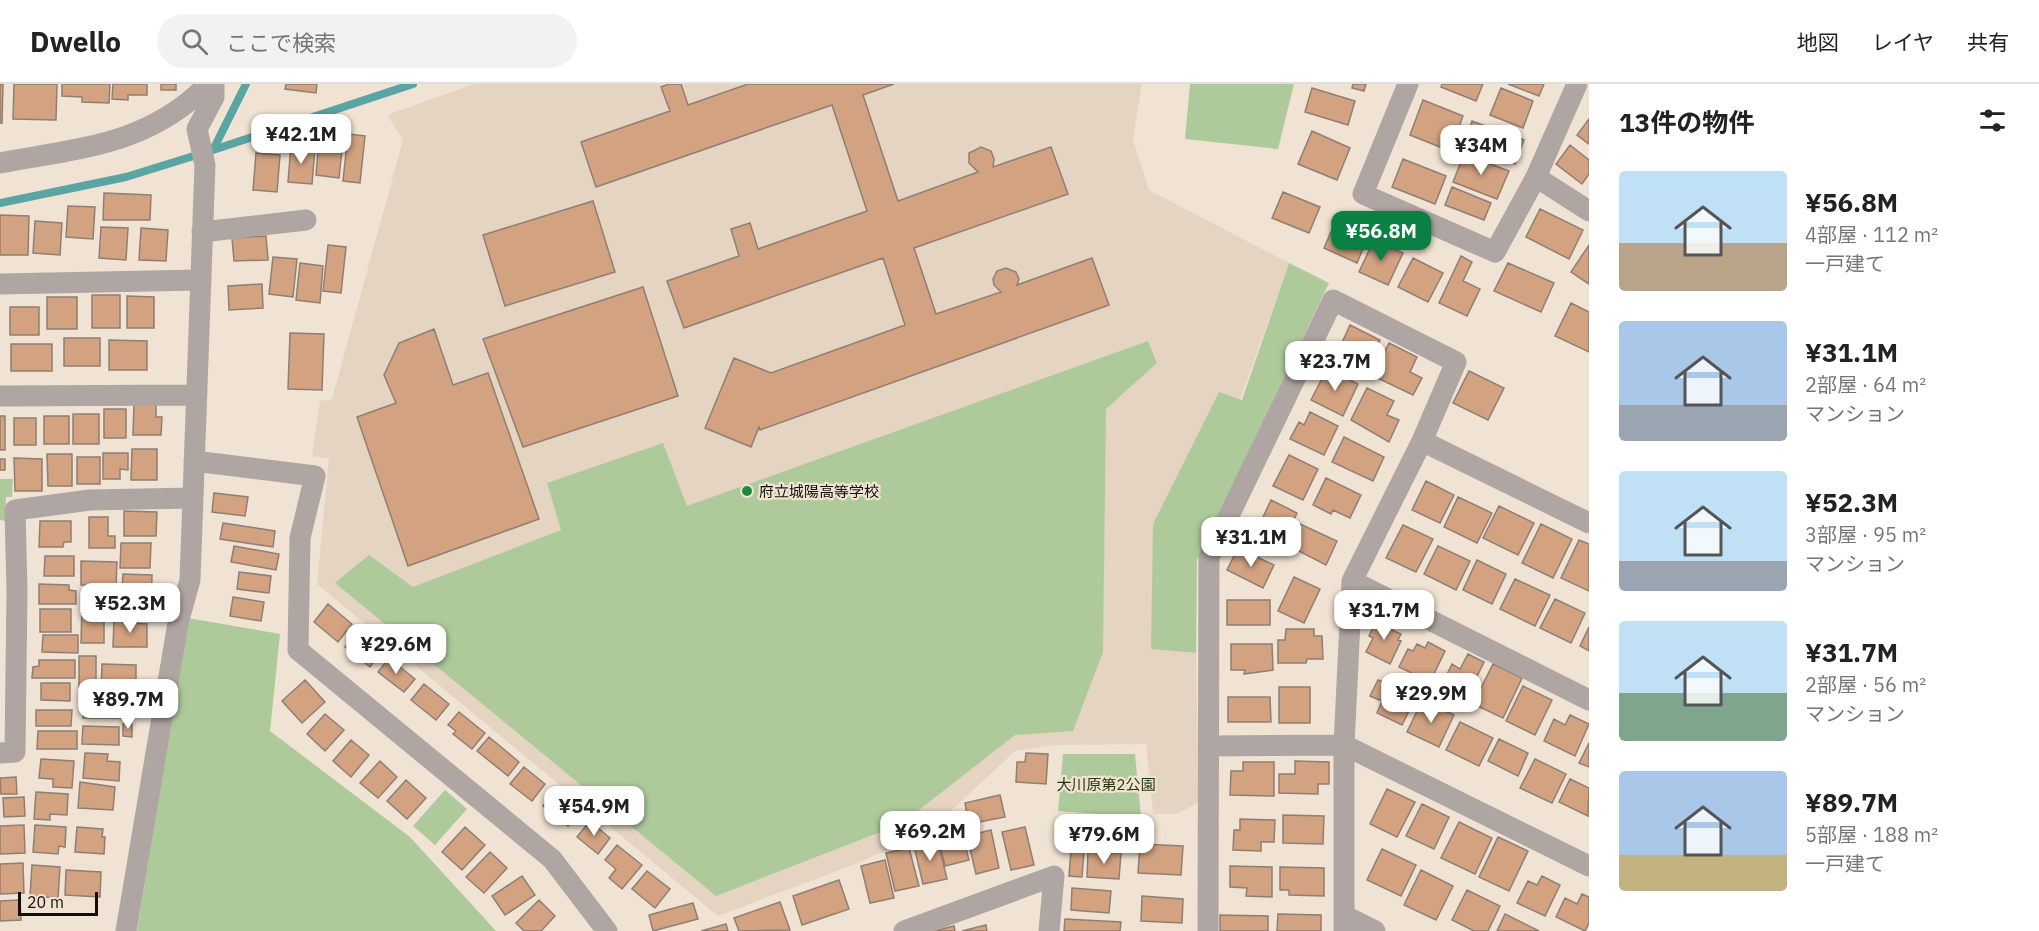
<!DOCTYPE html>
<html lang="ja">
<head>
<meta charset="utf-8">
<style>
	body { margin:0; font-family:"IBM Plex Sans","Noto Sans JP",sans-serif; background:#f2f2f2; color:#222; height:100vh; display:flex; flex-direction:column; font-size:22px; white-space:nowrap }
	* { box-sizing:border-box; margin:0 }
	p { font-size:20px; color:#767676 }
	.icon { flex:none; width:33px; height:33px; fill:none; stroke:currentColor; stroke-width:2; stroke-linecap:round; stroke-linejoin:round }
	.map { position:relative; flex:1; overflow:hidden }
	.details { display:flex; flex-direction:column; background:#fff; width:450px }
	.details>* { flex:none }
	.scale { position:absolute; left:18px; bottom:15px; width:80px; box-sizing:border-box; padding-left:6px; border:3px solid #120e08; border-top:0; font-size:16px; line-height:21px; white-space:nowrap; color:#120e08; -webkit-text-stroke:4px #f1e3d3; paint-order:stroke }
	.price { position:absolute; translate:-50% -51px; padding:0 14px; border-radius:12px; background:#fff; color:#222; font-size:20px; line-height:39px; filter:drop-shadow(0 2px 3px #0008) }
	.price::after { content:''; position:absolute; left:50%; top:36px; width:18px; height:14px; margin-left:-9px; background:inherit; clip-path:polygon(0 0,100% 0,50% 100%) }
	.price.current { background:#0b8043; color:#fff }
	ul { padding:0; list-style:none }
	li { display:flex; align-items:center; gap:18px; height:150px; padding:0 30px }
	li span { display:grid; place-items:center; flex:none; width:168px; height:120px; border-radius:6px; color:#555 }
	li>.icon { margin-inline-start:auto }
	span .icon { width:72px; height:72px; fill:#fffc; stroke-width:1 }
	li b { font-size:26px }
	h2 { display:flex; justify-content:space-between; align-items:center; height:72px; padding:0 30px; font-size:26px }
	header { display:flex; align-items:center; gap:36px; box-sizing:border-box; height:84px; padding:0 30px; background:#fff; border-bottom:2px solid #e0e0e0 }
	header strong { font-size:28px }
	nav { display:flex; gap:33px; margin-inline-start:auto; font-size:21px }
	.search { width:420px; height:54px; background:#f2f2f2; display:flex; align-items:center; gap:15px; box-sizing:border-box; padding:0 21px; border-radius:33px; color:#767676; font-size:22px }
	main { display:flex; flex:1; min-height:0 }
	.map>svg:first-child { display:block }
	.education { fill:#e6d4c3 }
	.green { fill:#aeca9b }
	.lines { fill:none; stroke-linecap:round; stroke-linejoin:round }
	.stream { stroke:#5aa4a4; stroke-width:8 }
	.building { fill:#d2a281; stroke:#8f7f73; stroke-width:1.5 }
	.street { stroke:#afa5a2; stroke-width:21 }
	.poi-dot { fill:#24893d; stroke:#f1e3d3; stroke-width:2 }
	.labels { text-anchor:middle; dominant-baseline:central; stroke-width:4.5; stroke-linejoin:round; paint-order:stroke }
	.poi-label { font-size:15px; fill:#120e08; stroke:#f1e3d3; text-anchor:start }
	.park-label { font-size:15px; fill:#213b07; stroke:#f1e3d3 }
</style>
</head>
<body>
<header>
<strong>Dwello</strong>
<div class="search"><svg class="icon" aria-label="search" viewBox="0 0 24 24"><circle cx="10" cy="10" r="6"/><path d="M15 15l6 6"/></svg>ここで検索</div>
<nav><a>地図</a><a>レイヤ</a><a>共有</a></nav>
</header>
<main>
<div class="map">
<svg width="1589" height="847" viewBox="0 0 1589 847">
	<rect width="100%" height="100%" fill="#f1e3d3"/>
	<path class="education" d="M474 0H1142L1133 55 1149 106 1289 179 1151 565 1196 569 1199 718 1177 730H1153L1146 660 1055 661 1015 667 952 726 919 751 858 779 718 832 317 500 329 375 312 372 320 317 332 315 403 56 387 31Z"/>
	<path class="green" d="M1190 0H1294L1278 65 1185 55Z
		M1289 179 1329 199 1197 476 1196 569 1151 565 1153 440 1219 308 1242 316Z
		M1148 257 1157 279 1106 325 1103 568 1073 647 1015 651 901 740 716 812 335 499 369 471 413 503 561 446 547 399 663 359 687 422Z
		M0 395H13L12 413H6L5 437 0 436Z
		M188 534 280 550 270 647 410 753 496 847H137Z
		M1063 670H1135L1141 733 1058 727Z
		M445 706 467 725 435 761 413 742Z"/>
	<g class="lines">
		<path class="stream" d="M213 66 413 0
			M0 119 126 93 213 66 246 0"/>
	</g>
	<path class="building" d="M0 0H3L2 39H0Z
		M14 0H57L56 36 13 35Z
		M62 0H110L109 19 82 18V13L62 12Z
		M113 0H147V11H128V16L112 15Z
		M161 0H176V6H161Z
		M286 0H317L316 9 285 5Z
		M669 0H681L688 21 748 0H894L863 11 898 117 978 88 969 79V69L981 63 991 67 994 75 993 83 1051 63 1068 110 914 164 936 230 1001 208 994 201 993 195 997 187 1006 184 1016 188 1019 195 1017 201 1092 174 1109 221 760 346 759 343 751 363 705 344 734 274 771 289 905 241 883 174 684 244 667 197 739 172 731 145 750 139 758 165 867 127 832 21 596 103 581 58 670 27 661 3Z
		M1353 0H1366L1364 7 1352 4Z
		M1442 0H1483L1476 17 1441 3Z
		M1508 0H1544L1539 12Z
		M1312 4 1355 17 1348 41 1305 28Z
		M1501 4 1533 17 1523 44 1490 31Z
		M1423 16 1463 32 1450 67 1410 51Z
		M1589 35V60L1577 51Z
		M1472 37 1501 48 1492 71 1464 59Z
		M1312 47 1350 64 1337 96 1298 80Z
		M1505 48 1524 56 1515 80 1496 72Z
		M348 50 365 52 360 99 343 97Z
		M319 55 343 57 339 94 316 91Z
		M291 61 315 64 312 100 288 98Z
		M1570 61 1589 76V90L1582 100 1556 80Z
		M256 69 280 71 277 108 253 106Z
		M1464 70 1509 87 1497 115 1453 98Z
		M1403 75 1446 92 1435 120 1392 103Z
		M1452 103 1491 119 1484 136 1445 121Z
		M1283 108 1320 123 1309 149 1272 134Z
		M104 109 151 111 150 136H103Z
		M593 117 615 188 505 222 483 151Z
		M68 122 95 123 93 155 66 153Z
		M1540 125 1583 146 1569 175 1526 153Z
		M0 131 29 132 28 171H0Z
		M1337 134 1370 148 1357 179 1324 164Z
		M35 137 62 139 60 171 33 169Z
		M101 143 128 144 126 176 99 174Z
		M141 144 168 146 166 177 139 176Z
		M266 152 268 176 234 177 232 154Z
		M1374 156 1403 169 1388 201 1359 188Z
		M328 161 346 163 341 209 323 207Z
		M1589 161V200L1571 188Z
		M1461 172 1472 178 1463 197 1480 205 1467 232 1439 219Z
		M273 173 297 175 293 213 269 210Z
		M1413 174 1443 189 1428 218 1398 203Z
		M300 179 323 182 320 219 296 216Z
		M1508 179 1554 199 1541 228 1494 207Z
		M262 200 263 224 229 226 228 202Z
		M643 203 678 312 523 363 483 255Z
		M92 211H120V244H92Z
		M127 212 154 213V244H127Z
		M47 213H77V245H47Z
		M1571 219 1589 228V268L1555 252Z
		M10 223H39V251H10Z
		M1350 241 1380 256 1365 286 1336 272Z
		M434 245 453 301 488 289 539 435 408 482 357 333 396 319 384 291 399 259Z
		M290 249 324 250 322 306 288 305Z
		M64 254H100V282H64Z
		M109 256 147 257V286H109Z
		M1389 259 1417 273 1410 288 1422 294 1413 311 1373 292Z
		M11 260H52V287H11Z
		M1327 285 1358 300 1343 332 1311 316Z
		M1469 287 1504 304 1488 336 1453 319Z
		M1367 304 1394 317 1387 331 1399 336 1389 358 1351 336Z
		M134 320H156V333H162L161 351H133Z
		M104 325H126V354H104Z
		M1310 328 1338 342 1324 371 1290 355 1299 338 1304 341Z
		M73 330H99V360H73Z
		M0 332H5V366H0Z
		M44 332H69V360H44Z
		M14 334H36V361H14Z
		M1344 353 1384 373 1373 397 1332 378Z
		M132 365H157V396H131Z
		M103 369H128V386L120 385V395H103Z
		M47 370H72V402H48Z
		M1289 371 1318 385 1303 416 1273 402Z
		M77 373H100V400H77Z
		M14 374 42 375V407H15Z
		M0 375H5V386H0Z
		M1326 394 1361 411 1350 434 1333 426 1331 430 1313 421Z
		M1426 397 1454 411 1440 439 1412 426Z
		M214 409 248 413 245 432 212 428Z
		M1458 413 1492 429 1477 459 1444 443Z
		M1271 416 1297 429 1282 461 1256 448Z
		M1499 422 1534 439 1518 471 1483 454Z
		M124 427 157 428 156 452H124Z
		M89 433H108V452H115V464H89Z
		M40 437H71V458H64L63 463H39Z
		M223 439 275 447 273 463 220 455Z
		M1300 440 1337 457 1326 481 1289 462Z
		M1541 440 1572 455 1553 494 1522 479Z
		M1403 441 1433 455 1416 488 1386 474Z
		M1579 456 1589 460V507L1561 494Z
		M121 459H151L150 484H120Z
		M234 462 279 470 276 486 231 478Z
		M1438 462 1470 477 1456 506 1424 490Z
		M1238 464 1274 481 1263 504 1227 486Z
		M45 472H74V492H44Z
		M1477 476 1506 490 1492 520 1463 506Z
		M81 477 117 478 116 501H81Z
		M239 488 271 492 269 509 237 505Z
		M123 490 152 491 151 527H112V506H122Z
		M1294 493 1320 505 1304 539 1278 527Z
		M1515 495 1550 511 1535 542 1500 525Z
		M39 500 69 501V506L76 507V520H39Z
		M233 513 264 518 261 537 230 532Z
		M1555 515 1585 529 1571 559 1540 544Z
		M1227 516H1270V541H1227Z
		M82 520H104V559H81Z
		M328 520 352 540 338 558 314 538Z
		M40 525H71V548H40Z
		M1378 533 1394 541 1392 546 1401 550 1398 556 1401 557 1390 580 1366 568 1373 554 1369 552Z
		M114 535H133V539L147 540V563H113Z
		M1589 543V567L1580 562Z
		M1286 545H1314V552H1322L1323 575H1307L1306 579H1278V556H1285Z
		M359 547 383 566 370 583 345 563Z
		M43 551H78V569L42 568Z
		M1428 558 1445 567 1430 598 1399 583 1408 565 1413 567 1417 560 1425 564Z
		M1231 560H1272L1273 586 1244 590 1245 586H1231Z
		M1468 570 1484 578 1465 617 1440 605 1452 580 1460 585Z
		M79 572H96V603H79Z
		M389 574 415 595 404 608 378 588Z
		M39 576H75V594H32L33 583 39 582Z
		M102 580 136 581V609L101 608Z
		M1493 580 1522 594 1503 634 1473 620Z
		M305 596 325 618 302 639 282 617Z
		M1378 596 1417 611 1402 641 1377 629 1382 617 1370 612Z
		M41 599H70V617L41 616Z
		M424 600 449 620 436 636 411 616Z
		M1523 602 1552 616 1535 651 1506 637Z
		M1279 603H1310V639H1279Z
		M83 611H122L121 634H83Z
		M1228 613H1270L1271 638H1228Z
		M1422 617 1454 631 1439 663 1407 648Z
		M36 626H72L71 642H36Z
		M459 628 485 649 472 665 453 650 456 647 448 641Z
		M325 630 344 646 325 667 307 650Z
		M1570 631 1589 640 1575 672 1544 657 1554 635 1565 641Z
		M1460 638 1493 654 1479 682 1446 666Z
		M123 640H132V653L123 652Z
		M83 642 119 643V661L82 660Z
		M38 647H77V665H37Z
		M489 653 519 678 508 692 477 667Z
		M1499 655 1528 669 1518 692 1488 677Z
		M351 656 369 671 351 693 333 677Z
		M1589 659V683L1579 679Z
		M85 669 108 670 107 677 120 678 119 697 83 694Z
		M1026 669 1048 670 1046 700 1016 698 1017 678H1025Z
		M41 675 74 677 72 704 53 703V695L39 694Z
		M1535 675 1566 690 1552 719 1520 704Z
		M380 677 397 693 378 714 360 699Z
		M1295 677 1329 678V700H1318V710L1279 709V690H1295Z
		M1243 678H1274V712L1230 711 1231 687H1243Z
		M524 683 545 700 532 717 510 700Z
		M16 693 17 710H1L0 694Z
		M1570 695 1589 704 1588 732 1559 718Z
		M406 696 426 714 407 735 387 717Z
		M80 698 115 703 113 726 78 724Z
		M1387 705 1415 718 1397 753 1370 740Z
		M36 708 68 710 67 731 50 730V736L34 735Z
		M553 710 578 730 568 742 543 722Z
		M1000 711 1005 733 969 740 965 719Z
		M24 713 25 732 4 733 3 714Z
		M1422 720 1449 733 1434 765 1406 752Z
		M1283 731 1324 732 1323 760 1283 759Z
		M1076 734 1121 737 1120 761 1074 758Z
		M1240 735 1275 736 1274 758H1261V767L1233 766 1234 746H1240Z
		M590 737 610 754 598 770 577 753Z
		M959 738 969 776 945 782 936 744Z
		M1459 738 1492 754 1475 790 1441 774Z
		M24 741 25 769 0 770V742Z
		M35 741 66 743 65 763 59 762 58 770 33 768Z
		M77 743 103 745 102 753H105L104 770 75 768Z
		M465 743 485 761 462 786 442 768Z
		M1025 743 1034 781 1011 786 1002 748Z
		M991 746 999 784 976 790 967 752Z
		M1498 753 1528 767 1509 807 1479 793Z
		M938 757 947 795 923 800 914 762Z
		M1140 760 1183 762 1181 791 1138 789Z
		M617 761 642 781 622 805 609 794 616 785 605 776Z
		M909 764 919 802 895 807 886 769Z
		M1382 765 1416 781 1401 812 1367 796Z
		M1071 766 1084 767 1082 793 1069 792Z
		M1088 767 1121 769 1119 795 1087 793Z
		M490 768 507 784 484 809 466 793Z
		M885 776 894 814 870 819 861 782Z
		M23 779 24 809 0 810V780Z
		M32 781 60 783 58 814 30 812Z
		M1230 782 1272 783V813L1246 812 1247 804 1230 803Z
		M1280 783 1324 784V812L1289 811V806H1280Z
		M66 786 101 788 100 813 65 811Z
		M1421 786 1453 802 1436 836 1404 821Z
		M647 787 670 805 655 824 632 805Z
		M522 792 535 811 505 831 492 812Z
		M1542 792 1560 801 1545 832 1517 819 1528 797 1537 801Z
		M839 796 849 825 802 841 793 812Z
		M1072 804 1111 807 1109 829 1071 826Z
		M1467 806 1500 822 1488 847H1474L1452 836Z
		M1582 810 1589 813V839L1585 847 1556 833 1565 814 1577 820Z
		M1142 812 1183 815 1182 839 1141 837Z
		M20 816 21 836 0 837V817Z
		M539 816 555 832 541 847H524L516 839Z
		M780 818 790 846 739 847 734 834Z
		M693 819 698 835 653 847 649 831Z
		M1278 830 1321 831V847H1277Z
		M1505 830 1539 847H1497Z
		M1220 831 1268 832V847H1220Z
		M1065 835 1121 838 1120 847H1064Z
		M726 840 728 847H701Z
		M986 841 987 847H962Z
		M954 842 955 847H934Z"/>
	<g class="lines">
		<path class="street" d="M1408 0 1363 110 1495 168 1536 93 1577 0
			M0 79C79 64 149 61 208 0
			M1536 93 1589 127
			M202 148 306 136
			M0 200 201 196
			M0 312 197 311
			M1422 357 1589 439
			M194 377 315 392 300 454 298 566 552 775 607 847
			M1352 497 1589 616
			M1209 662 1344 661 1589 782
			M0 669 15 668 17 507 15 426 90 416 193 414
			M1345 832 1375 847
			M126 847 178 539 190 496 205 81 197 45 214 13V0
			M904 847 1054 792 1049 847
			M1208 847 1209 473 1333 216 1456 278 1422 357 1352 497 1344 661V847"/>
	</g>
	<circle class="poi-dot" cx="747" cy="407" r="6"/>
	<g class="labels">
		<g class="poi-label">
			<text x="759" y="407">府立城陽高等学校</text>
		</g>
		<g class="park-label">
			<text x="1106" y="700">大川原第2公園</text>
		</g>
	</g>
</svg>
<div class="scale">20 m</div>
<b class="price" style="left:301px;top:81px">¥42.1M</b>
<b class="price" style="left:1481px;top:92px">¥34M</b>
<b class="price current" style="left:1381px;top:178px">¥56.8M</b>
<b class="price" style="left:1335px;top:308px">¥23.7M</b>
<b class="price" style="left:1251px;top:484px">¥31.1M</b>
<b class="price" style="left:130px;top:550px">¥52.3M</b>
<b class="price" style="left:1384px;top:557px">¥31.7M</b>
<b class="price" style="left:396px;top:591px">¥29.6M</b>
<b class="price" style="left:1431px;top:640px">¥29.9M</b>
<b class="price" style="left:128px;top:646px">¥89.7M</b>
<b class="price" style="left:594px;top:753px">¥54.9M</b>
<b class="price" style="left:930px;top:778px">¥69.2M</b>
<b class="price" style="left:1104px;top:781px">¥79.6M</b>
</div>
<section class="details">
<h2>13件の物件<svg class="icon" aria-label="filters" viewBox="0 0 24 24"><path d="M4 7h16M4 17h16"/><circle cx="9" cy="7" r="2"/><circle cx="15" cy="17" r="2"/></svg></h2>
<ul>
<li><span style="background:linear-gradient(#bfe0f5 60%,#b9a48a 0)"><svg class="icon" aria-label="home" viewBox="0 0 24 24"><path d="M3 11l9-7 9 7M6 9v11h12V9"/></svg></span><div><b>¥56.8M</b><p>4部屋 · 112 m²</p><p>一戸建て</p></div></li>
<li><span style="background:linear-gradient(#a9c7e8 70%,#9aa5b1 0)"><svg class="icon" aria-label="home" viewBox="0 0 24 24"><path d="M3 11l9-7 9 7M6 9v11h12V9"/></svg></span><div><b>¥31.1M</b><p>2部屋 · 64 m²</p><p>マンション</p></div></li>
<li><span style="background:linear-gradient(#bfe0f5 75%,#9aa5b1 0)"><svg class="icon" aria-label="home" viewBox="0 0 24 24"><path d="M3 11l9-7 9 7M6 9v11h12V9"/></svg></span><div><b>¥52.3M</b><p>3部屋 · 95 m²</p><p>マンション</p></div></li>
<li><span style="background:linear-gradient(#bfe0f5 60%,#7fa58c 0)"><svg class="icon" aria-label="home" viewBox="0 0 24 24"><path d="M3 11l9-7 9 7M6 9v11h12V9"/></svg></span><div><b>¥31.7M</b><p>2部屋 · 56 m²</p><p>マンション</p></div></li>
<li><span style="background:linear-gradient(#a9c7e8 70%,#c2b280 0)"><svg class="icon" aria-label="home" viewBox="0 0 24 24"><path d="M3 11l9-7 9 7M6 9v11h12V9"/></svg></span><div><b>¥89.7M</b><p>5部屋 · 188 m²</p><p>一戸建て</p></div></li>
</ul>
</section>
</main>
</body>
</html>
